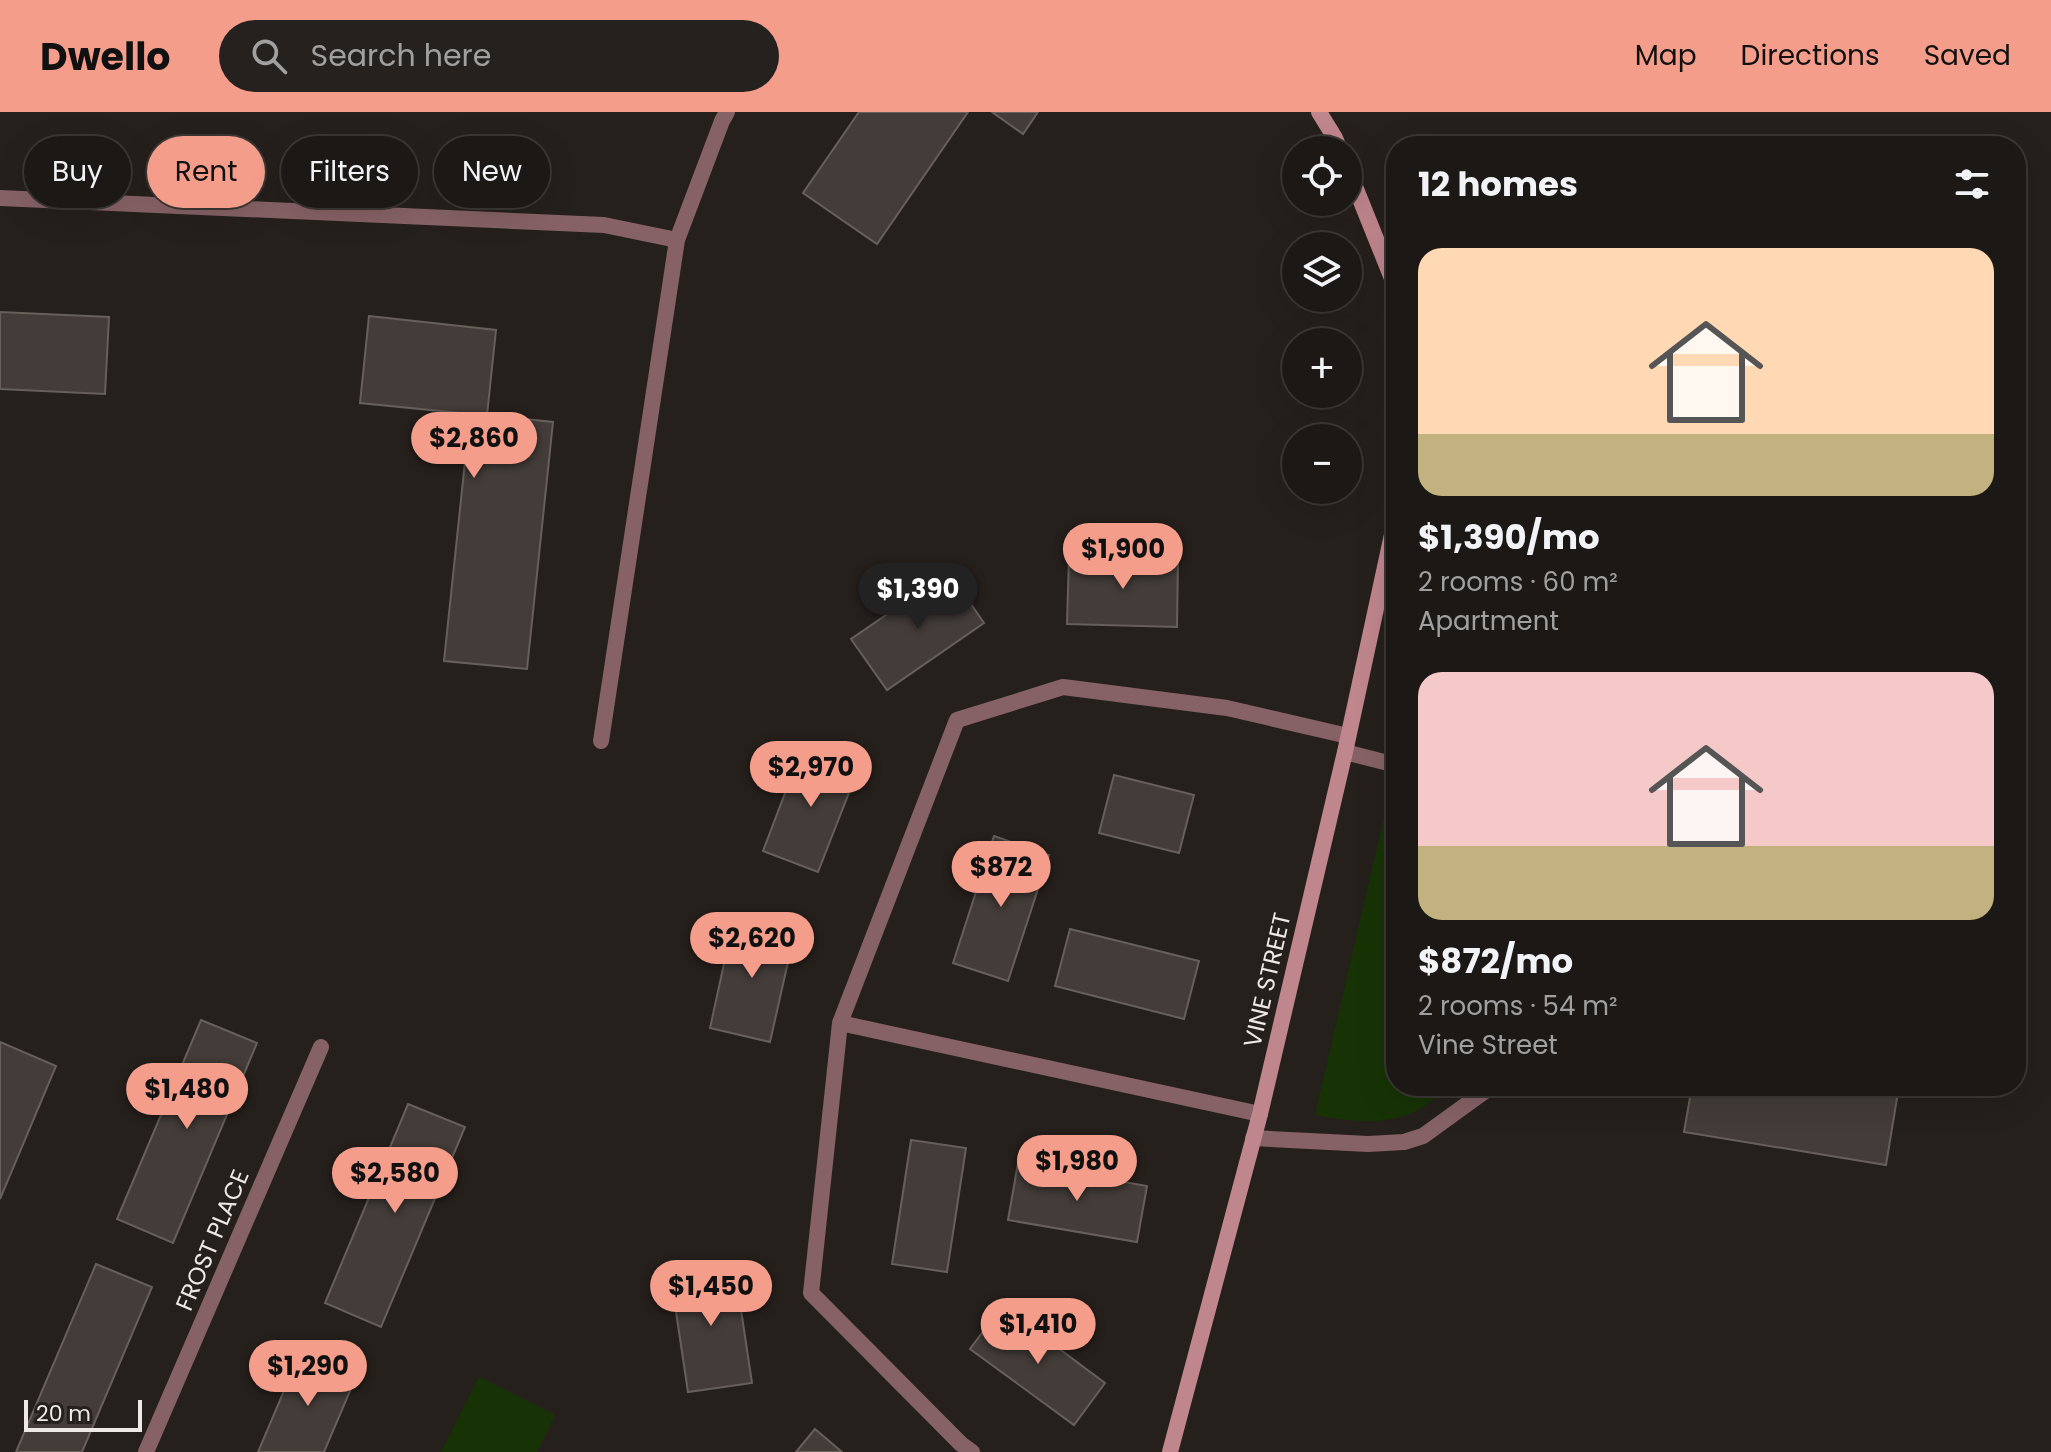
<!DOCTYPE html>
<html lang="en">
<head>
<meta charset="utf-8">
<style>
	body { margin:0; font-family:Poppins,sans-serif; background:#25211e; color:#f1f3f6; height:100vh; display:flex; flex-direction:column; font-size:30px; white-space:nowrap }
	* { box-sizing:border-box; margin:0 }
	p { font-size:26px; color:#a0a0a0 }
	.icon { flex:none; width:44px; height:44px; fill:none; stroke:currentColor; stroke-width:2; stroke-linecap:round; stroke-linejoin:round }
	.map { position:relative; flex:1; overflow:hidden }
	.sheet { position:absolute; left:1386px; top:24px; width:640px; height:960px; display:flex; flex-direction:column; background:#1c1815; border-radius:32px; box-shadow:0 8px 32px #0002,0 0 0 2px #3a3734 }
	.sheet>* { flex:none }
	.top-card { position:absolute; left:24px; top:24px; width:760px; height:72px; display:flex; gap:16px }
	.buttons { position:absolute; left:1282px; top:24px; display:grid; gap:16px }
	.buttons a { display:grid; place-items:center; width:80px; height:80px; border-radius:50%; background:#1c1815; box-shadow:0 8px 32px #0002,0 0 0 2px #3a3734; font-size:40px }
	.scale { position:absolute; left:24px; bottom:20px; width:118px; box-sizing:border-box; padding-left:8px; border:4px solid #ede9e6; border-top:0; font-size:22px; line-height:28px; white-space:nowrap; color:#ede9e6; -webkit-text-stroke:6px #26201c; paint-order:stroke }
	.price { position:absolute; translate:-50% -68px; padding:0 18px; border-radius:28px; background:#f49d8b; color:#111; font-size:26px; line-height:52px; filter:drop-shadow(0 2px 4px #0008) }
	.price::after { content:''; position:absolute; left:50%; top:48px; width:24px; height:18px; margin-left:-12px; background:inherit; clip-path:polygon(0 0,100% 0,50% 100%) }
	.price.current { background:#222; color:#fff }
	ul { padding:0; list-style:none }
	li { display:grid; align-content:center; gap:16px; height:424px; padding:0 32px }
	li span { display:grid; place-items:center; height:248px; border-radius:24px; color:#555 }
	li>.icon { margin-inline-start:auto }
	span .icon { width:144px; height:144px; fill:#fffc; stroke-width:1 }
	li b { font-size:34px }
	h2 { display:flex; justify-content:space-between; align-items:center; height:96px; padding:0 32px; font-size:34px }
	.chip { padding:0 28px; border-radius:36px; background:#1c1815; box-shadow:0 8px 32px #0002,0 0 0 2px #3a3734; font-size:28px; line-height:72px }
	.chip.current { background:#f49d8b; color:#111 }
	header { display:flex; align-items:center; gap:48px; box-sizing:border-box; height:112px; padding:0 40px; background:#f49d8b; color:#111 }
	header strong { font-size:38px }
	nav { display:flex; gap:44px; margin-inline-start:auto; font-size:28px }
	.search { width:560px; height:72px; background:#25211e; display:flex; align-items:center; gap:20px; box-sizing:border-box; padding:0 28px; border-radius:44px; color:#a0a0a0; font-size:30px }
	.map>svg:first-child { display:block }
	.green { fill:#173305 }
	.building { fill:#433c38; stroke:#665f5a; stroke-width:2 }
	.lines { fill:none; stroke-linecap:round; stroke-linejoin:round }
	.service { stroke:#866266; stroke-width:16 }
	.minor { stroke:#866266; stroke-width:16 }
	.secondary { stroke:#c0868e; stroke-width:16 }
	.labels { text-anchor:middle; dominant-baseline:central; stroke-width:6; stroke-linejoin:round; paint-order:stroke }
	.street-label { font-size:24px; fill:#ede9e6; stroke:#26201c }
</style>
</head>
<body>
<header>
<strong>Dwello</strong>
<div class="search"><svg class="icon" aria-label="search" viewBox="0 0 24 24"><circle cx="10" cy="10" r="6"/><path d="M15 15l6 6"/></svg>Search here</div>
<nav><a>Map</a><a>Directions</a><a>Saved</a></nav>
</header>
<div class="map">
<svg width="2051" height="1340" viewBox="0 0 2051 1340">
	<rect width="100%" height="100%" fill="#26201c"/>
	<path class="green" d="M1389 684 1396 685V974H1450C1439 982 1427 994 1414 1000 1383 1014 1347 1009 1315 1003Z
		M479 1265 555 1303 537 1340H441Z"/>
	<path class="building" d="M859 0H968L877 132 803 81Z
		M992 0H1038L1023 22Z
		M0 200 109 205 105 282 0 277Z
		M369 204 496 218 487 303 553 310 527 557 444 549 470 302 360 291Z
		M1069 444 1178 446 1177 515 1067 512Z
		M949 460 984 511 887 578 851 527Z
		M803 634 859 655 818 760 763 739Z
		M1114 663 1194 683 1179 741 1099 721Z
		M994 724 1049 743 1008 869 953 851Z
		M734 806 795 819 770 930 710 916Z
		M1070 817 1199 849 1184 907 1055 874Z
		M201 908 257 931 173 1131 117 1107Z
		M0 930 56 954 0 1087Z
		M1692 974H1899L1886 1053 1684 1020Z
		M408 992 465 1015 381 1215 325 1191Z
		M911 1028 966 1036 947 1160 892 1152Z
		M1018 1051 1147 1074 1137 1130 1008 1108Z
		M734 1151 752 1271 688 1280 670 1160Z
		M96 1152 152 1175 82 1340H16Z
		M1002 1194 1105 1271 1074 1313 970 1237Z
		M300 1241 356 1265 324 1340H258Z
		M815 1317 842 1340H796Z"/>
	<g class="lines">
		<path class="service" d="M0 86 604 113 677 128
			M601 629 677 128 722 9 727 0
			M1345 640 1396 653
			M840 911 1260 1002
			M1253 1026 1368 1032 1404 1030 1423 1024 1492 974
			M972 1340 961 1332 811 1181 840 911 957 608 1063 575 1227 596 1348 624"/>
		<path class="minor" d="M146 1340 321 935"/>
		<path class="secondary" d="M1319 0 1335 26 1340 38
			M1348 57 1393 169 1396 205
			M1170 1340 1260 1002 1345 640 1396 404"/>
	</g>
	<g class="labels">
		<g class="street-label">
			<text transform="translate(1267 868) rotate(-77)">VINE STREET</text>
			<text transform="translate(212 1128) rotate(-67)">FROST PLACE</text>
		</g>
	</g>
</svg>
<div class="buttons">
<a><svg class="icon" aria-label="locate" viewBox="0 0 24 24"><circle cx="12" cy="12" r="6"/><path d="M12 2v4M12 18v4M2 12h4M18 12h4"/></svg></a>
<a><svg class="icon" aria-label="layers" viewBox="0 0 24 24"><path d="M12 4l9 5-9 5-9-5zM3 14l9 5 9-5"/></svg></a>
<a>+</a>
<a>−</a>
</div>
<div class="scale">20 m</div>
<b class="price" style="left:474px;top:368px">$2,860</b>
<b class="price" style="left:1123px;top:479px">$1,900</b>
<b class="price current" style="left:918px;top:519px">$1,390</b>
<b class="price" style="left:811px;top:697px">$2,970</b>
<b class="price" style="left:1001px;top:797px">$872</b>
<b class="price" style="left:752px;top:868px">$2,620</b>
<b class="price" style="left:187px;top:1019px">$1,480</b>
<b class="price" style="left:1077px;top:1091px">$1,980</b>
<b class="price" style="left:395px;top:1103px">$2,580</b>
<b class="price" style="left:711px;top:1216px">$1,450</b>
<b class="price" style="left:1038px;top:1254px">$1,410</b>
<b class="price" style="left:308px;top:1296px">$1,290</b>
<div class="top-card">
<a class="chip">Buy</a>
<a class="chip current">Rent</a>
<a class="chip">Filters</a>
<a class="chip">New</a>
</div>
<section class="sheet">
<h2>12 homes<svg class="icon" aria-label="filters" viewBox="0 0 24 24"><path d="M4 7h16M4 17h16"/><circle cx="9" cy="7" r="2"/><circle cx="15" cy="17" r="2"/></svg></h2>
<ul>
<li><span style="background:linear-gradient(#ffd9b3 75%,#c2b280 0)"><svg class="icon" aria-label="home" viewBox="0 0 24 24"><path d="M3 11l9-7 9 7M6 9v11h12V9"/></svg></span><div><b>$1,390/mo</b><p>2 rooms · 60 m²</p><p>Apartment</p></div></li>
<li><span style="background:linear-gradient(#f6c9c9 70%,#c2b280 0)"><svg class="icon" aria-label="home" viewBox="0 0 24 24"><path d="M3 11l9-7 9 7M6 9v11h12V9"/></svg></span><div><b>$872/mo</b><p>2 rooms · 54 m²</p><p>Vine Street</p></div></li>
</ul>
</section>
</div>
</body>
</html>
